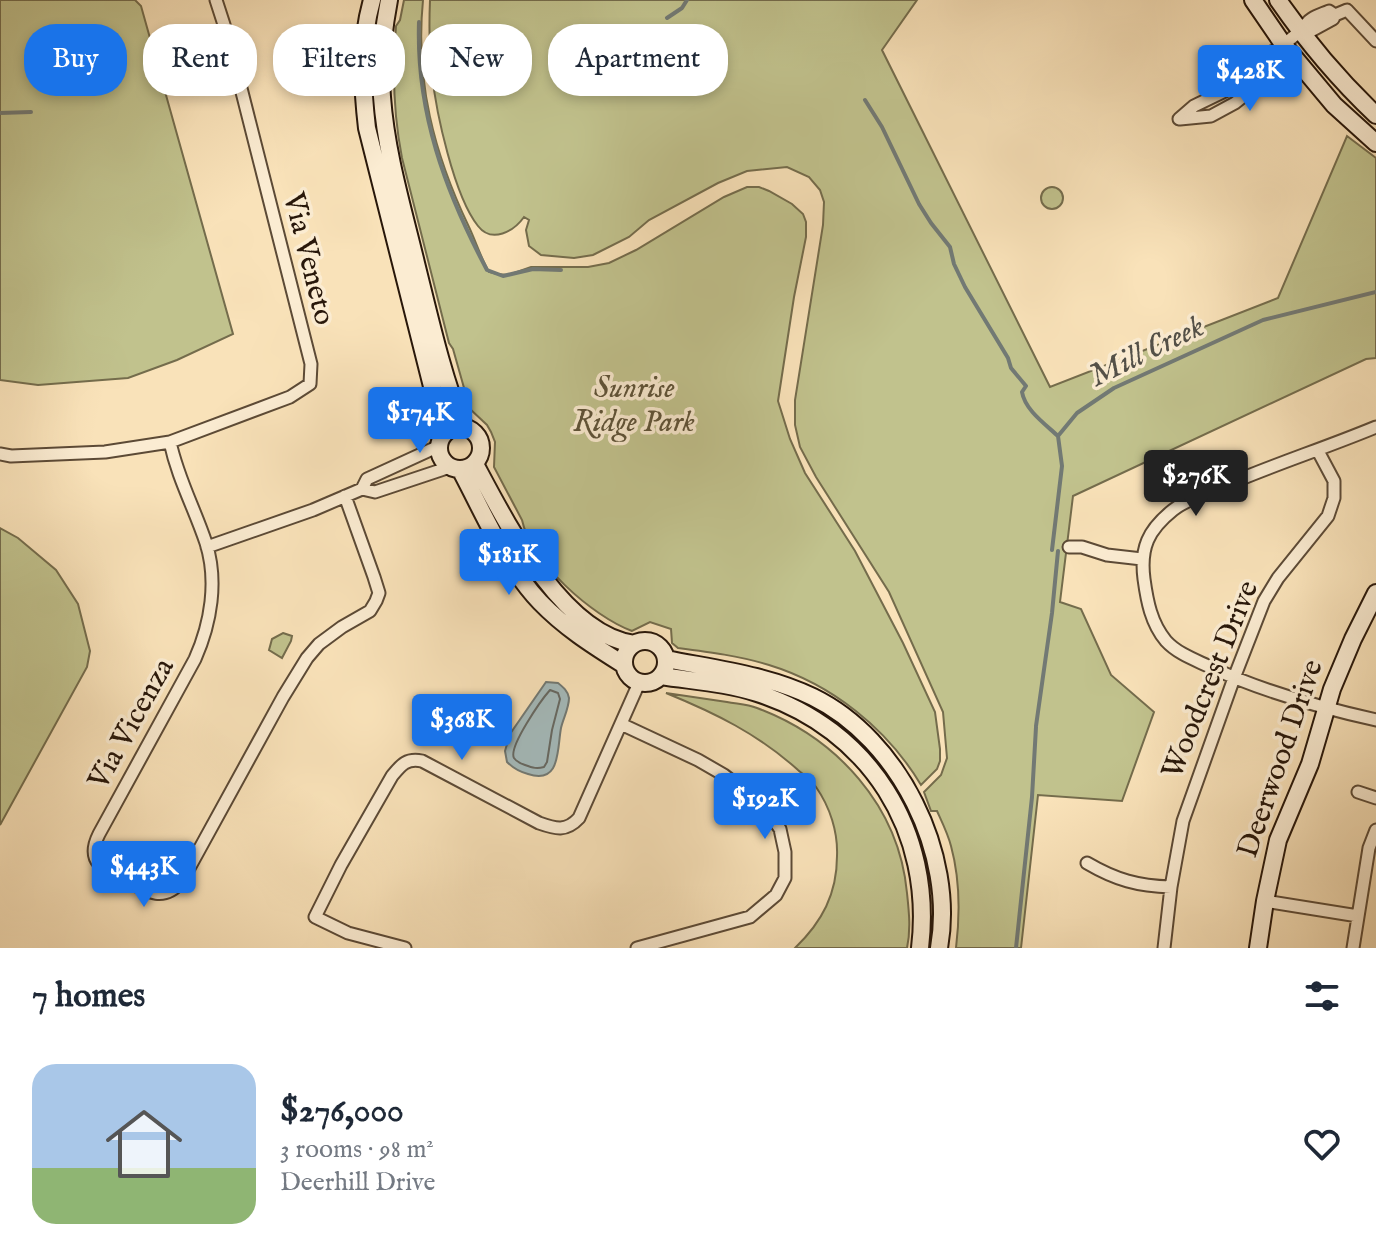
<!DOCTYPE html>
<html lang="en">
<head>
<meta charset="utf-8">
<style>
	body { margin:0; font-family:"IM FELL English",serif; background:#f2f2f3; color:#1f2937; height:100vh; display:flex; flex-direction:column; font-size:30px; white-space:nowrap }
	* { box-sizing:border-box; margin:0 }
	p { font-size:26px; color:#747a83 }
	.icon { flex:none; width:44px; height:44px; fill:none; stroke:currentColor; stroke-width:2; stroke-linecap:round; stroke-linejoin:round }
	.map { position:relative; height:948px; overflow:hidden }
	.details { display:flex; flex-direction:column; background:#fff; flex:1 }
	.details>* { flex:none }
	.top-card { position:absolute; left:24px; top:24px; width:800px; height:72px; display:flex; gap:16px }
	.price { position:absolute; translate:-50% -68px; padding:0 18px; border-radius:8px; background:#1a73e8; color:#fff; font-size:26px; line-height:52px; filter:drop-shadow(0 2px 4px #0008) }
	.price::after { content:''; position:absolute; left:50%; top:48px; width:24px; height:18px; margin-left:-12px; background:inherit; clip-path:polygon(0 0,100% 0,50% 100%) }
	.price.selected { background:#222; color:#fff }
	ul { padding:0; list-style:none }
	li { display:flex; align-items:center; gap:24px; height:200px; padding:0 32px }
	li+li { border-top:2px solid #e0e1e3 }
	li span { display:grid; place-items:center; flex:none; width:224px; height:160px; border-radius:24px; color:#555 }
	li>.icon { margin-inline-start:auto }
	span .icon { width:96px; height:96px; fill:#fffc; stroke-width:1 }
	li b { font-size:34px }
	h2 { display:flex; justify-content:space-between; align-items:center; height:96px; padding:0 32px; font-size:34px }
	.pill { padding:0 28px; border-radius:32px; background:#fff; box-shadow:0 4px 12px #0003; font-size:28px; line-height:72px }
	.pill.selected { background:#1a73e8; color:#fff }
	.map>svg:first-child { display:block }
	.green { fill:#c1c28d; stroke:#746c4c; stroke-width:2 }
	.water { fill:#a4babb; stroke:#727974; stroke-width:2 }
	.lines { fill:none; stroke-linecap:round; stroke-linejoin:round }
	.shore { stroke:#666862; stroke-width:2 }
	.stream { stroke:#727974; stroke-width:4 }
	.street-casing { stroke:#5c4a36; stroke-width:15 }
	.secondary-casing { stroke:#28170a; stroke-width:20 }
	.street { stroke:#fbecd2; stroke-width:11 }
	.secondary { stroke:#fbecd2; stroke-width:16 }
	.labels { text-anchor:middle; dominant-baseline:central; stroke-width:7; stroke-linejoin:round; paint-order:stroke }
	.street-label { font-size:30px; fill:#28170a; stroke:#fbecd2 }
	.park-label { font-size:30px; font-style:italic; fill:#5e5338; stroke:#fbecd2 }
	.water-label { font-size:32px; font-style:italic; fill:#535048; stroke:#fbecd2 }
</style>
</head>
<body>
<div class="map">
<svg width="1376" height="948" viewBox="0 0 1376 948">
	<rect width="100%" height="100%" fill="#f9e2b9"/>
	<filter id="stains"><feTurbulence type="fractalNoise" baseFrequency=".0025" numOctaves="4"/><feColorMatrix values="0 0 0 0 .2 0 0 0 0 .09 0 0 0 0 .02 0 0 0 .5 -.17"/></filter>
	<radialGradient id="worn" r=".72"><stop offset=".6" stop-color="#630" stop-opacity="0"/><stop offset="1" stop-color="#630" stop-opacity=".3"/></radialGradient>
	<path class="green" d="M0 0H135L141 6 233 334 177 360 128 378 38 385 0 380Z
		M404 0H423C415 81 434 154 469 227 476 242 481 258 489 272L497 274 508 275 531 267H588L609 263 636 250 724 197 747 187H759L769 191 792 204 803 214 806 222V237L794 297 778 401 790 439 805 473 855 551 903 643 935 712 940 749V761L937 769 921 785C887 728 831 684 769 665 740 656 709 652 678 648L672 643 671 629 650 622 632 631C592 616 531 562 522 520L494 467 495 442 491 432 487 425 470 409 453 349 449 343 402 158C393 112 392 72 396 26L400 20Z
		M430 0H917L882 50 1050 387 1278 298 1347 136 1376 158V358L1366 359 1073 496 1060 602 1081 609 1111 675 1154 712 1122 801 1038 795 1021 948H956C960 915 960 879 951 846 948 834 942 822 937 811H931L924 792 941 775 947 758 943 712 889 592 816 477 800 447 795 425V400L823 225 824 202 820 190 809 177 787 167 747 171 718 183 649 220 629 237 593 255 574 258 541 255 529 246 526 230 529 220 524 217C514 231 492 244 478 226 454 196 436 112 432 74 429 49 429 25 430 0Z
		M1041 198a11 11 0 1 1 22 0a11 11 0 1 1-22 0Z
		M0 528 18 538 56 570 78 604 90 651 87 667 0 825Z
		M283 633 292 636 291 641 282 658 269 650 272 639Z
		M666 693C686 696 706 699 727 702 737 704 747 704 757 708 837 738 899 806 907 893 909 912 911 929 907 948H795C822 922 837 894 837 856 838 832 830 807 816 787 811 780 804 775 798 770 758 734 715 713 666 693Z"/>
	<path class="water" d="M546 682 558 683C563 687 568 691 569 698 569 708 563 719 561 728 557 749 561 785 528 774 520 772 513 768 507 762L505 751 510 734Z"/>
	<g class="lines">
		<path class="shore" d="M550 690 558 693 560 699 552 730 547 762 544 767C537 769 533 768 525 765 522 764 516 761 514 758 508 747 542 699 550 690Z"/>
		<path class="stream" d="M667 18 682 8 687 0
			M419 22C416 112 445 191 487 270L503 276 533 269 561 270
			M865 100 882 127 919 204 931 223 950 247 954 264 965 287 1008 358 1011 368 1026 386 1022 392C1025 410 1045 424 1058 436
			M0 113 31 112
			M1052 550 1062 466 1058 436 1077 413 1114 388 1263 320 1376 292
			M1036 726 1052 613 1058 551
			M1016 948 1032 797 1036 727"/>
		<defs>
			<path id="street" d="M1304 28 1311 31 1333 19 1335 15 1347 10 1376 41
				M1179 119 1194 106 1229 89 1238 82 1263 55 1277 50 1304 28C1307 18 1320 15 1329 11L1335 15
				M1180 119 1211 116 1235 103 1250 91 1274 63 1277 50
				M1376 427C1323 449 1269 466 1217 489 1203 495 1185 500 1173 510 1148 530 1140 548 1144 579 1147 601 1151 623 1166 641 1177 653 1193 659 1208 666 1261 691 1318 707 1376 720
				M170 442C178 479 194 507 206 543 218 581 211 623 195 659L99 834C94 844 91 855 99 864 104 870 114 873 121 877 143 889 162 905 182 881L283 697 307 658 319 644 342 627 370 611 376 601 379 593 374 577 345 496
				M0 454 11 456 105 452 170 442 290 397 310 384 311 364 228 37 216 0
				M362 489 367 479 439 446
				M207 547 313 510 362 489 375 492 450 467
				M1069 547H1082L1107 555 1142 559
				M621 724 698 760 724 775 765 807 780 829 785 852V878L776 895 750 917 637 948
				M1358 792 1376 798
				M1087 863C1116 880 1138 886 1171 887
				M1265 901 1358 916
				M405 948 348 933 315 917 341 865 392 776C401 765 406 758 422 761L539 823C556 829 566 832 579 818L639 683
				M1164 948 1171 887 1183 821 1234 678 1264 601 1278 578 1328 516 1334 498V481L1318 451
				M1353 948 1369 848 1376 830"/>
			<path id="secondary" d="M372 0C360 42 362 85 367 128L444 434
				M389 0C383 32 379 64 382 97 386 153 403 209 416 263 430 319 442 374 463 427
				M1253 0 1283 44 1334 105 1376 143
				M1278 0C1307 42 1339 80 1376 115
				M439 448a21 21 0 1 1 42 0a21 21 0 1 1-42 0Z
				M475 464C506 522 562 634 634 644
				M460 469C484 514 505 565 540 602 565 628 594 646 624 665
				M624 662a21 21 0 1 1 42 0a21 21 0 1 1-42 0Z
				M666 659C716 669 768 675 813 697 899 739 956 854 939 948
				M661 676C693 681 727 683 757 693 870 729 934 832 920 948
				M1258 948 1265 901 1278 840 1310 764 1332 689 1353 639 1376 593"/>
		</defs>
		<use href="#street" class="street-casing"/>
		<use href="#secondary" class="secondary-casing"/>
		<use href="#street" class="street"/>
		<use href="#secondary" class="secondary"/>
	</g>
	<g class="labels">
		<g class="street-label">
			<text transform="translate(308 259) rotate(76)">Via Veneto</text>
			<text transform="translate(1211 680) rotate(-68)">Woodcrest Drive</text>
			<text transform="translate(132 724) rotate(-61)">Via Vicenza</text>
			<text transform="translate(1281 759) rotate(-71)">Deerwood Drive</text>
		</g>
		<g class="park-label">
			<text x="634" y="389">Sunrise<tspan x="634" dy="34">Ridge Park</tspan></text>
		</g>
		<g class="water-label">
			<text transform="translate(1147 352) rotate(-26)">Mill Creek</text>
		</g>
	</g>
	<rect width="100%" height="100%" filter="url(#stains)"/>
	<rect width="100%" height="100%" fill="url(#worn)"/>
</svg>
<b class="price" style="left:1250px;top:113px">$428K</b>
<b class="price" style="left:420px;top:455px">$174K</b>
<b class="price selected" style="left:1196px;top:518px">$276K</b>
<b class="price" style="left:509px;top:597px">$181K</b>
<b class="price" style="left:462px;top:762px">$368K</b>
<b class="price" style="left:765px;top:841px">$192K</b>
<b class="price" style="left:144px;top:909px">$443K</b>
<div class="top-card">
<a class="pill selected">Buy</a>
<a class="pill">Rent</a>
<a class="pill">Filters</a>
<a class="pill">New</a>
<a class="pill">Apartment</a>
</div>
</div>
<section class="details">
<h2>7 homes<svg class="icon" aria-label="filters" viewBox="0 0 24 24"><path d="M4 7h16M4 17h16"/><circle cx="9" cy="7" r="2"/><circle cx="15" cy="17" r="2"/></svg></h2>
<ul>
<li><span style="background:linear-gradient(#a9c7e8 65%,#8fb573 0)"><svg class="icon" aria-label="home" viewBox="0 0 24 24"><path d="M3 11l9-7 9 7M6 9v11h12V9"/></svg></span><div><b>$276,000</b><p>3 rooms · 98 m²</p><p>Deerhill Drive</p></div><svg class="icon" aria-label="heart" viewBox="0 0 24 24"><path d="M12 20l-8-8c-3-5 5-10 8-4 3-6 11-1 8 4z"/></svg></li>
</ul>
</section>
</body>
</html>
